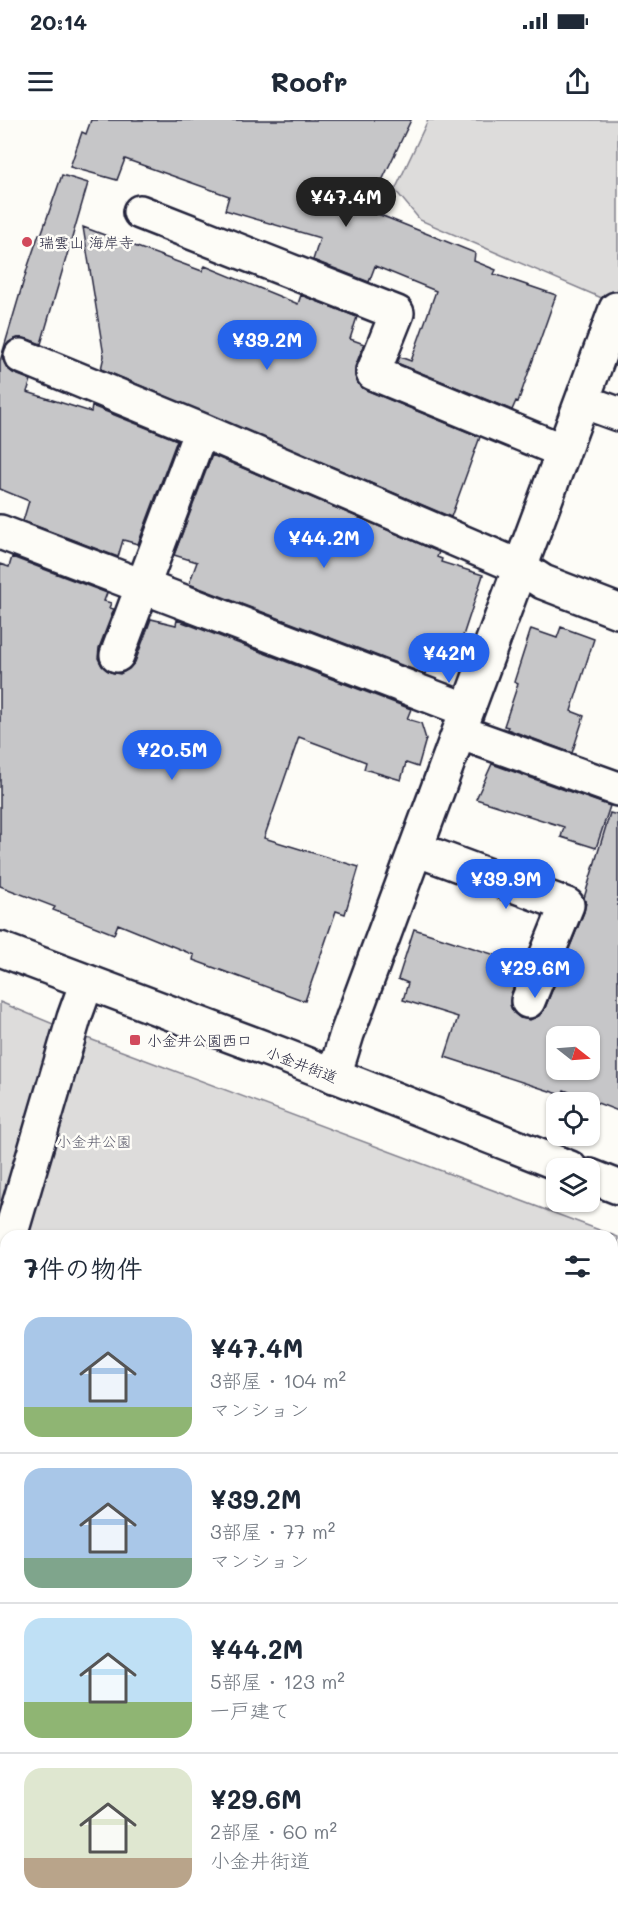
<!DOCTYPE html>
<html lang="ja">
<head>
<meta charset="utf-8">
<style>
	body { margin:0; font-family:Mali,"Klee One",sans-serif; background:#f6f6f7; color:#1f2937; height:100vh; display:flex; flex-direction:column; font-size:22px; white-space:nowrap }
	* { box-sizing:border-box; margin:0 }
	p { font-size:20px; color:#747a83 }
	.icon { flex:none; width:33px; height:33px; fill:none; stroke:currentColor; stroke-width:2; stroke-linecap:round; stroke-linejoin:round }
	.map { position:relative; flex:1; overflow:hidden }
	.details { position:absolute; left:0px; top:1110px; width:618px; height:686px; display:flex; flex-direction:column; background:#fff; border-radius:18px 18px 0 0; box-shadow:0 2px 4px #0004 }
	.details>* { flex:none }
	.needle { width:39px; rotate:107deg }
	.tools { position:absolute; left:546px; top:906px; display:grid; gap:12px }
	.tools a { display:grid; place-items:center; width:54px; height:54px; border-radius:12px; background:#fff; box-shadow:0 2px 4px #0004; font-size:30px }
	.price { position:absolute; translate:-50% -51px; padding:0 14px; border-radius:21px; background:#2563eb; color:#fff; font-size:20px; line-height:39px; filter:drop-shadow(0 2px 3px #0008) }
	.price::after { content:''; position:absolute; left:50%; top:36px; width:18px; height:14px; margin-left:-9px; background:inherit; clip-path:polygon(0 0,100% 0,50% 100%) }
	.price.selected { background:#222; color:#fff }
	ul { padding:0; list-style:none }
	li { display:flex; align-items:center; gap:18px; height:150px; padding:0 24px }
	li+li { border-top:2px solid #e0e1e3 }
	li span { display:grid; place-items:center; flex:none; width:168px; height:120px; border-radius:18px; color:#555 }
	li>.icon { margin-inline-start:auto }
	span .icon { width:72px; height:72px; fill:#fffc; stroke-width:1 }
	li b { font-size:26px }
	h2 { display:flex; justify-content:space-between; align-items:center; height:72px; padding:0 24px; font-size:26px }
	.status { display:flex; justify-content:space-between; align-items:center; height:42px; padding:0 30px; background:#fff; direction:ltr }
	.status svg { height:16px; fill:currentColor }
	header { display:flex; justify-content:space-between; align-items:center; height:78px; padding:0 24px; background:#fff; font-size:27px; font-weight:800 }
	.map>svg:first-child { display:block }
	.green { fill:#dddcdb; stroke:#807f8b; stroke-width:1.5; fill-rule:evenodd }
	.building { fill:#c6c6c8; stroke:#22223b; stroke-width:1.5; fill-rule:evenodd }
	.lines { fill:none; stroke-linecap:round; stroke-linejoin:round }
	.minor-casing { stroke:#22223b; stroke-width:38 }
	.major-casing { stroke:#22223b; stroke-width:38 }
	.minor { stroke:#fdfcf7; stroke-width:33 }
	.major { stroke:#fdfcf7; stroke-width:33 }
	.poi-dot { fill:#d1495b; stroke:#fdfcf7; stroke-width:2 }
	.labels { text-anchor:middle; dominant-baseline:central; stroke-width:5; stroke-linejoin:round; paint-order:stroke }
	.poi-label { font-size:15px; fill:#22223b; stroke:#fdfcf7; text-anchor:start }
	.street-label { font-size:15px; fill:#22223b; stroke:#fdfcf7 }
	.park-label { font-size:15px; fill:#5a5a6b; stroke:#fdfcf7 }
</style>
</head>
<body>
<div class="status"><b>20:14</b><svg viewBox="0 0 49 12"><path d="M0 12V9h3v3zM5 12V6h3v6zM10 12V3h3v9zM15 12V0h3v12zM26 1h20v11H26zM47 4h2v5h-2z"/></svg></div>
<header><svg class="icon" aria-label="menu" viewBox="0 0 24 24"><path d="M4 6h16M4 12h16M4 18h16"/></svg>Roofr<svg class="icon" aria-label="share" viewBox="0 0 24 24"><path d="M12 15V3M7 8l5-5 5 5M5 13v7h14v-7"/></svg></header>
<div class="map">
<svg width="618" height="1795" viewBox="0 0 618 1795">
	<rect width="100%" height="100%" fill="#fdfcf7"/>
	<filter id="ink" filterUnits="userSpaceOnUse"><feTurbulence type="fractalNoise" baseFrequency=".0167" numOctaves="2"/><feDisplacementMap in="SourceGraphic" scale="12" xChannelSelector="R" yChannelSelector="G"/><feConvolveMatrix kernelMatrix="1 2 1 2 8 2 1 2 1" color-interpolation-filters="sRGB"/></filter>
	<g filter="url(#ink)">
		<path class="green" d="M428 0H618V185L420 100 395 70Z
			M0 882 87 918 618 1117V1795H0ZM6 1116H612V1790H6Z"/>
		<path class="building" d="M91 0H411L368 90 475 133 474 141 496 150 494 154 556 175 518 282 516 281 512 290 397 243 400 237 411 241 436 171 375 146 369 162 313 140 320 118 225 90 229 76 125 39 117 60 70 47 82 12 86 14Z
			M62 55 88 63 41 224 28 219 18 218 9 222 4 228 3 239 7 248 13 253 31 260 27 272 91 292 92 286 177 320 138 424 123 420 118 437 23 401 29 381 0 369V241L28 146 39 114 41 115Z
			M83 107 202 151 205 146 298 184 301 175 357 197 350 219 364 224 355 247V256L359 265 366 270 480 317 451 397 101 249 104 236Z
			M212 335 439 432 437 437 442 439 441 442 483 455 455 540 433 532 425 554 189 464 197 442 174 435Z
			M12 437 107 473 104 481 111 483 109 488 114 489 99 528 98 538 102 546 110 552 120 554 129 549 135 542 151 499 176 505 177 500 411 589 407 599 421 603 426 619 418 647 406 643 401 660 364 649 366 642 299 617 264 718 359 747 345 794 336 791 305 881 193 840 194 835 118 804 114 814 53 790 55 787 0 766V444L9 447Z
			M561 507 594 519 571 591 584 596 572 633 507 609 508 607 504 606 518 564 514 562 531 509 557 518Z
			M492 644 610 686 596 728 561 717 564 707 476 679Z
			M610 693 618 695V991L564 970 562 975 445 937 458 897 403 880 408 863 398 859 414 809 523 844 511 874 510 884 514 893 520 898 530 900 539 896 545 888 584 792 586 783 584 778ZM556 916H590V950H556Z"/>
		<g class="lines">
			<defs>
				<path id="minor" d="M140 92 397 193 373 253 563 331
					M21 236 201 310 520 447 543 462 618 491
					M582 281 618 294
					M0 412 467 590
					M117 535 201 310
					M459 612 618 669
					M416 729 567 785 528 881
					M334 956 347 914 616 189
					M10 1116 74 898 87 862
					M0 1149 6 1131
					M612 1221 618 1206
					M0 1754 6 1762
					M27 1790 31 1795
					M382 1795 385 1790"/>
				<path id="major" d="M0 829 280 934 570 1048
					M590 1056 618 1067"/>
			</defs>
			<use href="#minor" class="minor-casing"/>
			<use href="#major" class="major-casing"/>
			<use href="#minor" class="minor"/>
			<use href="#major" class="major"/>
		</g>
	</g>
	<g class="poi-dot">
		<circle cx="27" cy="122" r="6"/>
		<rect x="129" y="914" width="12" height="12" rx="3"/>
	</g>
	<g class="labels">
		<g class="poi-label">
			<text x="39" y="122">瑞雲山 海岸寺</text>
			<text x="147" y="920">小金井公園西口</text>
		</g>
		<g class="street-label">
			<text transform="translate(302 944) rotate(21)">小金井街道</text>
		</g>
		<g class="park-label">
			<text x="94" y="1021">小金井公園</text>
		</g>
	</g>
</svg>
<div class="tools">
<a><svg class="needle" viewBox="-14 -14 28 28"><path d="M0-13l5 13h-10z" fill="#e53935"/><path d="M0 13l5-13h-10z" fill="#747a83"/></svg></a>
<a><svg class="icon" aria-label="locate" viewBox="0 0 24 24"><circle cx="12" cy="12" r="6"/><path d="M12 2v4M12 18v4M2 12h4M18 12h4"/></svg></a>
<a><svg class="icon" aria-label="layers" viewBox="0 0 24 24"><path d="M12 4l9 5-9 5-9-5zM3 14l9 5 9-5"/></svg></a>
</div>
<b class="price selected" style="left:346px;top:108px">¥47.4M</b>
<b class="price" style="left:267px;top:251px">¥39.2M</b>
<b class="price" style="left:324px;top:449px">¥44.2M</b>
<b class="price" style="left:449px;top:564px">¥42M</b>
<b class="price" style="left:172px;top:661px">¥20.5M</b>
<b class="price" style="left:506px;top:790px">¥39.9M</b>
<b class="price" style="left:535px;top:879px">¥29.6M</b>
<section class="details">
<h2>7件の物件<svg class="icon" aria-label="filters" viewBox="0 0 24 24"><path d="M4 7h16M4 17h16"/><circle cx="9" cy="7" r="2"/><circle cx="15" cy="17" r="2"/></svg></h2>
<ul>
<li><span style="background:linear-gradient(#a9c7e8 75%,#8fb573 0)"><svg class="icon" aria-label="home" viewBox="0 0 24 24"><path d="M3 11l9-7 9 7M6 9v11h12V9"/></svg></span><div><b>¥47.4M</b><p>3部屋 · 104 m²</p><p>マンション</p></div></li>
<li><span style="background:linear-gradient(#a9c7e8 75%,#7fa58c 0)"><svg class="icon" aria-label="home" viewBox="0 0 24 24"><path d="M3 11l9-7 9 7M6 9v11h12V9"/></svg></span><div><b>¥39.2M</b><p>3部屋 · 77 m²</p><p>マンション</p></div></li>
<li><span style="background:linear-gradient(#bfe0f5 70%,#8fb573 0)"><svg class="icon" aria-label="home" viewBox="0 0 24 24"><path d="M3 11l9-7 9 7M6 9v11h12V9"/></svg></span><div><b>¥44.2M</b><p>5部屋 · 123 m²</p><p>一戸建て</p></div></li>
<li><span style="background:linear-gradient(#dfe7d0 75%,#b9a48a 0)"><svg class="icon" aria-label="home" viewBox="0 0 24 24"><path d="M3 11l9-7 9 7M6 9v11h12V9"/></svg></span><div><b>¥29.6M</b><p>2部屋 · 60 m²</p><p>小金井街道</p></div></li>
</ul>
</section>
</div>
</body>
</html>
